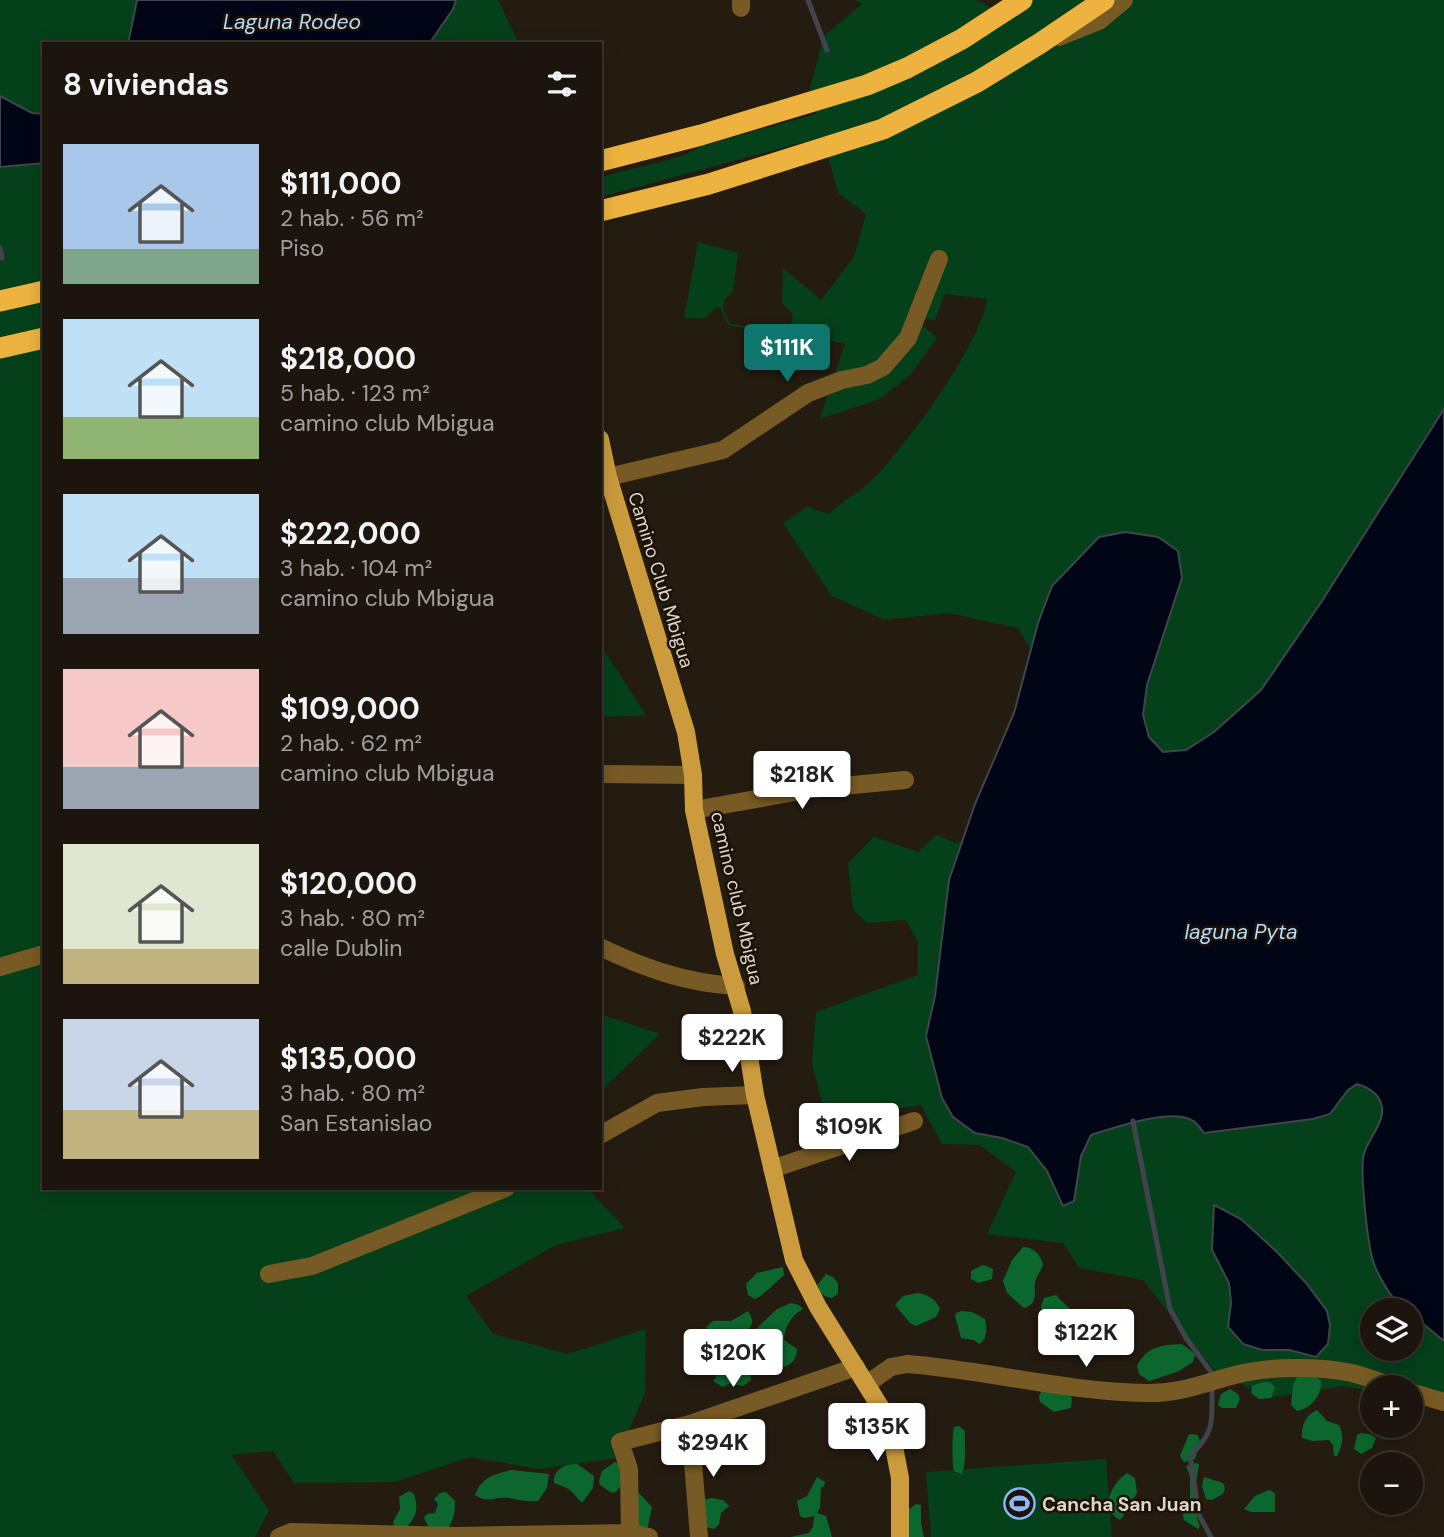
<!DOCTYPE html>
<html lang="es">
<head>
<meta charset="utf-8">
<style>
	body { margin:0; font-family:"DM Sans",sans-serif; background:#29221b; color:#f1f3f6; height:100vh; display:flex; flex-direction:column; font-size:26px; white-space:nowrap }
	* { box-sizing:border-box; margin:0 }
	p { font-size:23px; color:#a09f9d }
	.icon { flex:none; width:38px; height:38px; fill:none; stroke:currentColor; stroke-width:2; stroke-linecap:round; stroke-linejoin:round }
	.map { position:relative; flex:1; overflow:hidden }
	.drawer { position:absolute; left:42px; top:42px; width:560px; height:1148px; display:flex; flex-direction:column; background:#1c150d; border-radius:0px; box-shadow:0 4px 18px #0003,0 0 0 2px #3a342e }
	.drawer>* { flex:none }
	.buttons { position:absolute; left:1360px; top:1298px; display:grid; gap:14px }
	.buttons a { display:grid; place-items:center; width:63px; height:63px; border-radius:50%; background:#1c150d; box-shadow:0 4px 18px #0003,0 0 0 2px #3a342e; font-size:35px }
	.price { position:absolute; translate:-50% -60px; padding:0 16px; border-radius:7px; background:#fff; color:#222; font-size:23px; line-height:46px; filter:drop-shadow(0 2px 4px #0008) }
	.price::after { content:''; position:absolute; left:50%; top:42px; width:21px; height:16px; margin-left:-10px; background:inherit; clip-path:polygon(0 0,100% 0,50% 100%) }
	.price.current { background:#0f766e; color:#fff }
	ul { padding:0; list-style:none }
	li { display:flex; align-items:center; gap:21px; height:175px; padding:0 21px }
	li span { display:grid; place-items:center; flex:none; width:196px; height:140px; border-radius:0px; color:#555 }
	li>.icon { margin-inline-start:auto }
	span .icon { width:84px; height:84px; fill:#fffc; stroke-width:1 }
	li b { font-size:30px }
	h2 { display:flex; justify-content:space-between; align-items:center; height:84px; padding:0 21px; font-size:30px }
	.map>svg:first-child { display:block }
	.green { fill:#04401a; fill-rule:evenodd }
	.forest { fill:#0c672e }
	.water { fill:#000616; stroke:#42444d; stroke-width:2 }
	.lines { fill:none; stroke-linecap:round; stroke-linejoin:round }
	.stream { stroke:#42444d; stroke-width:5 }
	.minor { stroke:#785b24; stroke-width:18 }
	.major { stroke:#cb9b3d; stroke-width:18 }
	.highway { stroke:#eeb33f; stroke-width:21 }
	.labels { text-anchor:middle; dominant-baseline:central; stroke-width:5; stroke-linejoin:round; paint-order:stroke }
	.street-label { font-size:19px; fill:#dcd5ce; stroke:#1c1208 }
	.poi-label { font-size:19px; font-weight:bold; fill:#dcd5ce; stroke:#1c1208; text-anchor:start }
	.water-label { font-size:21px; font-style:italic; fill:#b4dbfb; stroke:#1c1208 }
</style>
</head>
<body>
<div class="map">
<svg width="1444" height="1537" viewBox="0 0 1444 1537">
	<rect width="100%" height="100%" fill="#251c11"/>
	<path class="green" d="M0 0H498L519 44H44V1188H587L625 1228 556 1245 466 1296 493 1334 568 1354 646 1329 645 1393 617 1458 538 1469 470 1457 395 1482 294 1483 273 1451 231 1455 269 1510 255 1537H0Z
		M855 0H976L1000 12 1012 0H1444V1403L1410 1388H1372V1391L1342 1386 1269 1398 1214 1370 1143 1280 1079 1268 1063 1243 987 1234 1016 1172 980 1145 942 1144 921 1105 826 1118 812 1064 816 1012 918 975V942L906 920 866 923 853 909 848 863 874 837 918 852 937 835 955 843 976 835 1037 661 1018 628 949 613 885 620 832 596 783 523 807 507 829 514C842 501 859 493 872 480 905 448 981 344 987 299L945 294 935 320 912 316 937 338 911 374 880 399 820 419 845 344 789 332 729 326 721 310 717 307 705 318H684L698 242 738 253 733 292 725 299 723 308 730 324 790 330 793 314 782 303 783 268 821 300 854 257 866 214 838 193 823 137 600 197V177L660 162 684 155 702 146 816 114 810 88 824 36 862 4ZM1372 1311H1410V1349H1372Z
		M600 644 646 715 600 717Z
		M600 1014 660 1034 600 1092Z
		M1106 1459 1112 1537H931L926 1472Z"/>
	<path class="forest" d="M1023 1247C1034 1247 1041 1255 1043 1265 1041 1271 1036 1277 1035 1282 1034 1294 1038 1304 1024 1308L1007 1293 1003 1281 1012 1260Z
		M983 1265 993 1269 992 1279 979 1283 971 1279V1271Z
		M783 1267 784 1275C776 1282 763 1296 755 1299L748 1295 746 1284 757 1273Z
		M826 1274 833 1277 838 1283V1294L832 1298C824 1297 818 1293 818 1284Z
		M917 1293C927 1294 936 1299 940 1309L936 1317 916 1326 910 1323 895 1305 903 1296Z
		M1056 1295C1061 1300 1068 1308 1074 1311 1093 1321 1095 1313 1105 1337 1091 1357 1058 1328 1044 1320L1050 1317 1042 1312 1041 1306 1044 1298Z
		M791 1303 799 1305 803 1309C792 1315 784 1327 784 1340L797 1349C797 1358 792 1365 784 1367L780 1365 776 1349 768 1345 756 1329 777 1309Z
		M748 1311C752 1319 755 1322 748 1330 736 1332 730 1343 717 1341L708 1333 706 1327 713 1321H731Z
		M962 1311 972 1312 985 1319C987 1327 988 1340 979 1344L974 1340 961 1338 955 1316 956 1313Z
		M1182 1344 1195 1354 1193 1362 1179 1371 1153 1380 1149 1381 1139 1374 1137 1366C1147 1346 1161 1345 1182 1344Z
		M748 1370 751 1373V1380L743 1386 729 1384 723 1387 713 1381 718 1374Z
		M1315 1376 1321 1381C1322 1396 1311 1408 1297 1411L1291 1405 1293 1385 1297 1377Z
		M1262 1382H1270L1275 1387 1271 1398 1259 1399 1251 1393 1252 1386Z
		M1043 1388 1069 1394 1072 1398 1071 1408 1054 1412 1040 1402 1039 1396Z
		M1230 1389 1238 1394 1240 1399 1236 1408H1222L1218 1405 1221 1394Z
		M1317 1410 1327 1421 1339 1425C1344 1435 1343 1446 1337 1456H1334L1333 1445 1329 1440 1312 1441 1302 1438C1301 1425 1306 1415 1317 1410Z
		M959 1426 965 1431C964 1446 967 1461 962 1474L954 1471C952 1467 952 1432 954 1427Z
		M1361 1433 1370 1434 1376 1438 1372 1448 1361 1454 1354 1449 1357 1435Z
		M1189 1434 1198 1435 1200 1442 1195 1459 1184 1462 1180 1456Z
		M615 1462 625 1465 623 1483 616 1492 612 1493 600 1485 599 1481 602 1471Z
		M1196 1463 1199 1464C1196 1484 1191 1507 1200 1526L1198 1529 1184 1520C1181 1510 1186 1506 1190 1498V1476L1186 1466Z
		M577 1464 594 1476 593 1488 582 1503C568 1488 573 1490 554 1483 553 1469 565 1464 577 1464Z
		M511 1470 549 1474 547 1488 538 1501C527 1502 519 1500 509 1498 497 1496 487 1504 475 1495 482 1477 493 1475 511 1470Z
		M1127 1473 1135 1478 1137 1493 1134 1498 1126 1501 1123 1505 1124 1515 1120 1520C1098 1509 1112 1483 1127 1473Z
		M817 1477 825 1482 824 1487H821L820 1508 817 1513 826 1516 832 1537H791L809 1533 813 1527 814 1516 804 1518 800 1516 797 1501 807 1496Z
		M1204 1477 1223 1483 1225 1488 1223 1494 1212 1500 1206 1499 1202 1486Z
		M1269 1490 1275 1493V1512H1251L1244 1509 1255 1496Z
		M409 1491 414 1494C419 1511 416 1517 405 1529H395L393 1522 400 1509 399 1497Z
		M446 1492 455 1501C455 1513 454 1521 446 1531L430 1530 424 1518 427 1514 435 1513 438 1504 434 1499 440 1493Z
		M639 1493 652 1507 647 1531 640 1533 633 1517 636 1494Z
		M712 1498 723 1500 729 1506 721 1513 719 1524 714 1529 706 1527 703 1500Z
		M916 1504 921 1505V1523L924 1537H905L908 1510Z"/>
	<path class="water" d="M137 0H456L453 9 429 44H128Z
		M0 96 32 113 44 114V163L0 167Z
		M1444 409V1341L1411 1314 1410 1311C1396 1309 1377 1274 1373 1261 1367 1240 1361 1180 1363 1158 1365 1143 1380 1129 1382 1114 1384 1097 1371 1088 1357 1084L1348 1090 1330 1114 1313 1119 1204 1133C1201 1129 1197 1123 1193 1121 1173 1107 1113 1128 1091 1135L1081 1156 1074 1201 1063 1206 1047 1171 1028 1147 1002 1138 975 1133 953 1117 942 1098 926 1036 935 996 949 880 975 804 1014 713 1038 623 1052 586 1099 537 1125 532 1158 537 1178 551 1182 578 1147 685 1143 715 1149 737 1163 752 1186 750 1214 732 1261 690 1322 601Z
		M1214 1205 1241 1219 1277 1252 1306 1283 1327 1311 1330 1325 1328 1344 1316 1357 1289 1350H1262L1243 1344 1228 1327 1231 1303 1229 1283 1212 1250Z"/>
	<g class="lines">
		<path class="stream" d="M808 0 827 50
			M0 248 2 258
			M1133 1121 1170 1309 1186 1338 1211 1372
			M1211 1537 1199 1515 1190 1456C1215 1432 1212 1422 1212 1389"/>
		<path class="minor" d="M741 8V0
			M1059 37 1099 21 1124 0
			M600 477H608L723 450 808 393 842 380 867 375 883 367 908 338 939 259
			M600 774 693 775
			M694 810 812 789 905 780
			M600 947C646 969 686 983 736 986
			M0 967 44 954
			M600 1135 657 1103 703 1097 755 1095
			M772 1169 914 1121
			M269 1274 312 1266 506 1188
			M867 1384 891 1367 907 1364C987 1370 1066 1392 1146 1393 1179 1394 1204 1383 1235 1375 1268 1366 1319 1366 1352 1373 1367 1377 1383 1383 1398 1388
			M1410 1392 1444 1402
			M690 1424 699 1537
			M630 1533 629 1469 620 1442 690 1424 856 1367
			M279 1537 291 1532 456 1536 630 1533 649 1537"/>
		<path class="major" d="M600 439 608 477 686 732 693 775 694 810 725 954 742 1011 755 1095 794 1260 818 1307 889 1421 900 1478V1537"/>
		<path class="highway" d="M600 161 701 135 867 85 907 68 962 39 1022 0
			M600 211 709 184 883 129 977 82 1039 44 1104 0
			M0 301 44 291
			M0 348 44 338"/>
	</g>
	<defs>
		<symbol id="stadium-ring" viewBox="-11 -11 22 22"><circle r="9.5" fill="#1c1208" stroke="#8cb9fc" stroke-width="1.5"/><path d="M0-5a6.5 5 0 1 0 0 10a6.5 5 0 1 0 0-10ZM-3.5-1.8h7v3.6h-7Z" fill="#8cb9fc"/></symbol>
	</defs>
	<g fill-rule="evenodd">
		<use href="#stadium-ring" x="1002" y="1486" width="35" height="35"/>
	</g>
	<g class="labels">
		<g class="street-label">
			<text transform="translate(661 580) rotate(73)">Camino Club Mbigua</text>
			<text transform="translate(737 898) rotate(77)">camino club Mbigua</text>
		</g>
		<g class="poi-label">
			<text x="1042" y="1504">Cancha San Juan</text>
		</g>
		<g class="water-label">
			<text x="292" y="22">Laguna Rodeo</text>
			<text x="1241" y="932">laguna Pyta</text>
		</g>
	</g>
</svg>
<div class="buttons">
<a><svg class="icon" aria-label="layers" viewBox="0 0 24 24"><path d="M12 4l9 5-9 5-9-5zM3 14l9 5 9-5"/></svg></a>
<a>+</a>
<a>−</a>
</div>
<b class="price current" style="left:787px;top:384px">$111K</b>
<b class="price" style="left:802px;top:811px">$218K</b>
<b class="price" style="left:732px;top:1074px">$222K</b>
<b class="price" style="left:849px;top:1163px">$109K</b>
<b class="price" style="left:1086px;top:1369px">$122K</b>
<b class="price" style="left:733px;top:1389px">$120K</b>
<b class="price" style="left:877px;top:1463px">$135K</b>
<b class="price" style="left:713px;top:1479px">$294K</b>
<section class="drawer">
<h2>8 viviendas<svg class="icon" aria-label="filters" viewBox="0 0 24 24"><path d="M4 7h16M4 17h16"/><circle cx="9" cy="7" r="2"/><circle cx="15" cy="17" r="2"/></svg></h2>
<ul>
<li><span style="background:linear-gradient(#a9c7e8 75%,#7fa58c 0)"><svg class="icon" aria-label="home" viewBox="0 0 24 24"><path d="M3 11l9-7 9 7M6 9v11h12V9"/></svg></span><div><b>$111,000</b><p>2 hab. · 56 m²</p><p>Piso</p></div></li>
<li><span style="background:linear-gradient(#bfe0f5 70%,#8fb573 0)"><svg class="icon" aria-label="home" viewBox="0 0 24 24"><path d="M3 11l9-7 9 7M6 9v11h12V9"/></svg></span><div><b>$218,000</b><p>5 hab. · 123 m²</p><p>camino club Mbigua</p></div></li>
<li><span style="background:linear-gradient(#bfe0f5 60%,#9aa5b1 0)"><svg class="icon" aria-label="home" viewBox="0 0 24 24"><path d="M3 11l9-7 9 7M6 9v11h12V9"/></svg></span><div><b>$222,000</b><p>3 hab. · 104 m²</p><p>camino club Mbigua</p></div></li>
<li><span style="background:linear-gradient(#f6c9c9 70%,#9aa5b1 0)"><svg class="icon" aria-label="home" viewBox="0 0 24 24"><path d="M3 11l9-7 9 7M6 9v11h12V9"/></svg></span><div><b>$109,000</b><p>2 hab. · 62 m²</p><p>camino club Mbigua</p></div></li>
<li><span style="background:linear-gradient(#dfe7d0 75%,#c2b280 0)"><svg class="icon" aria-label="home" viewBox="0 0 24 24"><path d="M3 11l9-7 9 7M6 9v11h12V9"/></svg></span><div><b>$120,000</b><p>3 hab. · 80 m²</p><p>calle Dublin</p></div></li>
<li><span style="background:linear-gradient(#c9d6e8 65%,#c2b280 0)"><svg class="icon" aria-label="home" viewBox="0 0 24 24"><path d="M3 11l9-7 9 7M6 9v11h12V9"/></svg></span><div><b>$135,000</b><p>3 hab. · 80 m²</p><p>San Estanislao</p></div></li>
</ul>
</section>
</div>
</body>
</html>
